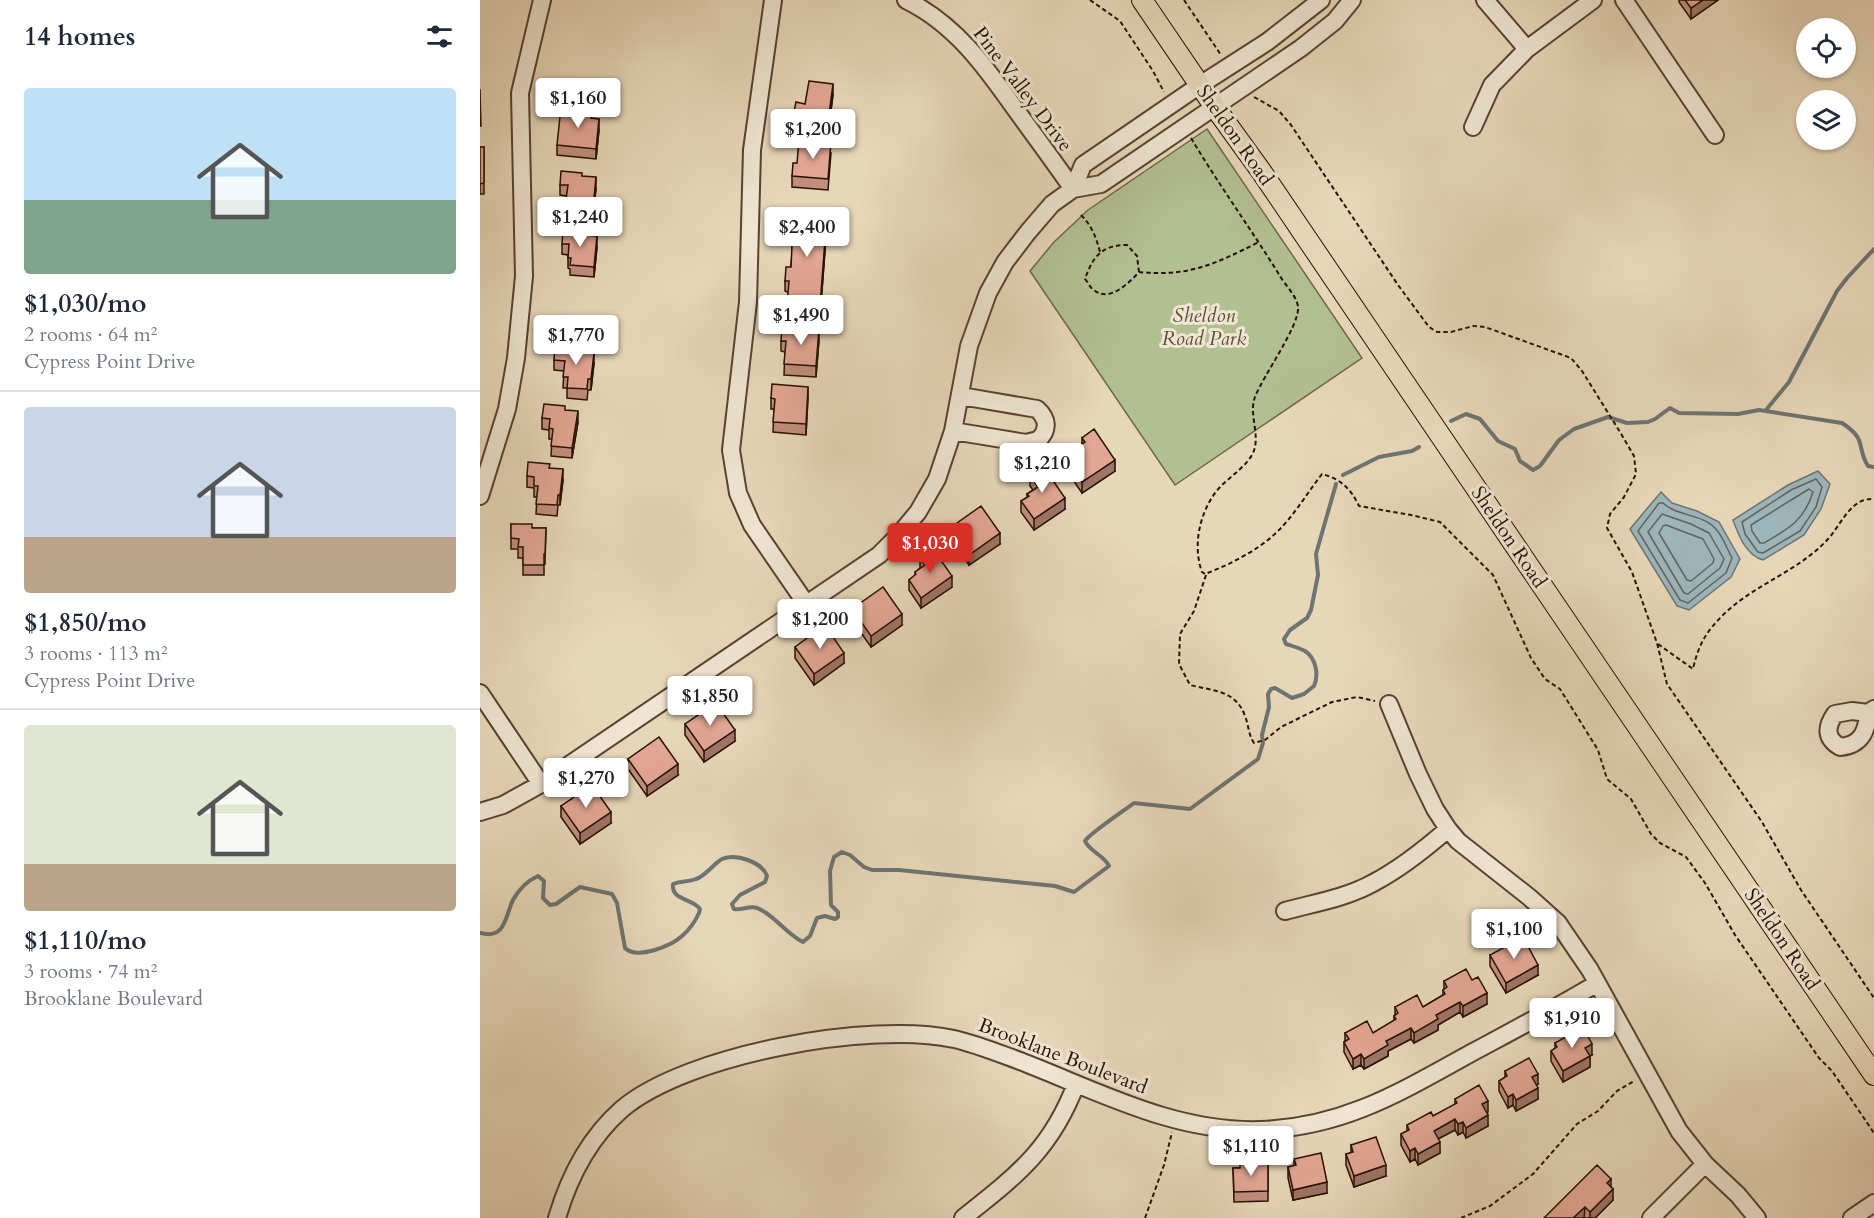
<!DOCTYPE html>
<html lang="en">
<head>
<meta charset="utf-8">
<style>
	body { margin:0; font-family:Cardo,serif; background:#f2f2f3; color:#1f2937; height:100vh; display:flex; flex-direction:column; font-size:22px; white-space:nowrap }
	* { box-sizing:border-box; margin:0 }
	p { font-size:20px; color:#747a83 }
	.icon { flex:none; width:33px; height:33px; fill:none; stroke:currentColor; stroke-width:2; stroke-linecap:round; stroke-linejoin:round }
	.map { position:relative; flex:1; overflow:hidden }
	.details { display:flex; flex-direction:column; background:#fff; width:480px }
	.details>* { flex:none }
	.fabs { position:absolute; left:1316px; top:18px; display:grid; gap:12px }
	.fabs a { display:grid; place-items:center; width:60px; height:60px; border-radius:50%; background:#fff; box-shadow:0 2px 4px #0004; font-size:30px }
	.price { position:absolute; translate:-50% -51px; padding:0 14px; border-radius:6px; background:#fff; color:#222; font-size:20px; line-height:39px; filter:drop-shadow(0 2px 3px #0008) }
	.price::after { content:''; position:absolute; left:50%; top:36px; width:18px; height:14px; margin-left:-9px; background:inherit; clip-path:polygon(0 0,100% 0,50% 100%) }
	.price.current { background:#d93025; color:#fff }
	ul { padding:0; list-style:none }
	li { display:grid; align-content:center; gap:12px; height:318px; padding:0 24px }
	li+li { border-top:2px solid #e0e1e3 }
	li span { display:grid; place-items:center; height:186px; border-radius:6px; color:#555 }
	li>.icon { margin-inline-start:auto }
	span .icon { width:108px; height:108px; fill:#fffc; stroke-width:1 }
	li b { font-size:26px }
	h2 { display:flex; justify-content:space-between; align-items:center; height:72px; padding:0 24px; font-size:26px }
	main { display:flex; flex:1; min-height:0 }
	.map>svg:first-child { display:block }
	.green { fill:#b2bf92; stroke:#6c684a; stroke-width:1.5 }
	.water { fill:#9db6bb; stroke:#6e7471; stroke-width:1.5 }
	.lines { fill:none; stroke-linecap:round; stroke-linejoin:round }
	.shore { stroke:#62645e; stroke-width:1.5 }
	.stream { stroke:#6e7471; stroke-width:4 }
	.minor-casing { stroke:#57432f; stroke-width:20 }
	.major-casing { stroke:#271201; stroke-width:22 }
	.path { stroke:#271201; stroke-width:2; stroke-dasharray:4.5 3; stroke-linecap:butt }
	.minor { stroke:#efe5d2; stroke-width:16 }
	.major { stroke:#e7d7b9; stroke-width:20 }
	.wall { fill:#c28f7f; stroke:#271201; stroke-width:1.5 }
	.shaded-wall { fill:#9e7468; stroke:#271201; stroke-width:1.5 }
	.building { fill:#e2a694; stroke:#271201; stroke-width:1.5 }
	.labels { text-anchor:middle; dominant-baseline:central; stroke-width:6; stroke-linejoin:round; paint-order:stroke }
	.street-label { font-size:20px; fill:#271201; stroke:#efe5d2 }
	.park-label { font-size:20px; font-style:italic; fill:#584f34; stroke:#efe5d2 }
</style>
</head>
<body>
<main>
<section class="details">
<h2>14 homes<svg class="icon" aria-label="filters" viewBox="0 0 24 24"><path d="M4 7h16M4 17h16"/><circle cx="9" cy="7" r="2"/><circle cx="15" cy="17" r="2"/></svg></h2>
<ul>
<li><span style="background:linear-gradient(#bfe0f5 60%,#7fa58c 0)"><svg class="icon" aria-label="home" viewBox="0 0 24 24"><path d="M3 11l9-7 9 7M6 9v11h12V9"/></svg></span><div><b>$1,030/mo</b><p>2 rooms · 64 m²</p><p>Cypress Point Drive</p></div></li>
<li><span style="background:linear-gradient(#c9d6e8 70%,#b9a48a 0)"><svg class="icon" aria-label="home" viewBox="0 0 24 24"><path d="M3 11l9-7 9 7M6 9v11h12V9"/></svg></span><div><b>$1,850/mo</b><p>3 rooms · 113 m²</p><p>Cypress Point Drive</p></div></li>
<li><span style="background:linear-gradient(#dfe7d0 75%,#b9a48a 0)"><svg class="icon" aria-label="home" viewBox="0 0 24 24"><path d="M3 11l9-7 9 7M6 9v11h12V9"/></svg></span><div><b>$1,110/mo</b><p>3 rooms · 74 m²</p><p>Brooklane Boulevard</p></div></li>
</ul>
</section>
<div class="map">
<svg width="1394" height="1218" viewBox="0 0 1394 1218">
	<rect width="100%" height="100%" fill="#e7d7b9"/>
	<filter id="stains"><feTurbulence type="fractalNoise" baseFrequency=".00333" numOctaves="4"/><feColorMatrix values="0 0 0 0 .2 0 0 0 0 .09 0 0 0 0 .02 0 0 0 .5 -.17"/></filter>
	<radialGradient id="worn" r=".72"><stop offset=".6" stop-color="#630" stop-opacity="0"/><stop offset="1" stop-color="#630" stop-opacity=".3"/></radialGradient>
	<path class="green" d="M727 129 882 358 695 485 550 271 574 242 608 210Z"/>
	<path class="water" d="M1338 471 1350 484 1341 509 1324 535 1283 560C1266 555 1259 536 1253 520L1308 485Z
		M1181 492 1192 503 1217 511 1239 522 1260 559 1251 577 1209 610 1197 606 1150 529Z"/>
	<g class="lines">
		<path class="shore" d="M1336 479 1342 487 1336 507 1320 531 1283 553 1278 552 1265 534 1262 522 1311 490Z
			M1329 489 1333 492C1324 521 1308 529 1284 543H1280L1272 531 1271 525Z
			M1179 503H1183C1196 516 1222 514 1235 528 1243 536 1247 549 1252 558L1246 573 1208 603 1200 600 1158 531Z
			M1182 514 1211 524 1229 533 1244 559 1240 568 1208 594 1204 593 1168 532Z
			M1186 525 1223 539 1234 559 1233 563 1211 581 1207 580 1179 533 1183 526Z"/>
		<path class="stream" d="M1286 410 1309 382 1357 291 1367 278 1394 249
			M971 421 986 414 1000 419 1018 441 1035 449 1040 461 1053 470 1060 466 1079 440 1094 429 1128 417 1147 423 1168 422 1175 419 1190 408 1199 413 1258 414 1279 410 1362 423C1388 440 1376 447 1388 466L1394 467
			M863 475 899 457 932 451 939 447
			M0 933C26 940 25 916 33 900 39 889 47 881 58 876L64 881 63 898 70 905 76 904 100 887 132 894 137 903 145 948C157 960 191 946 202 936 209 930 215 922 219 913L220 909C213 898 191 901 193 884 200 881 208 882 216 879 226 876 233 864 242 859 256 853 282 862 287 876L285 882 260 895 252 904 254 909C261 911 270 905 277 908 292 913 308 935 323 942L330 936 337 918 345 916 355 919 358 917V912L351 905 350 871 354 857 362 852 370 855 384 867 392 870H419L575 886 594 892 629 866C624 855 610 852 605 841 609 834 645 810 654 803L710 809 778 759 783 743 782 735 789 707 788 694 791 689 795 688 812 698 824 694 834 686C839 675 836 658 825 651 819 648 812 646 806 644L804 639 810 630 827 618 831 610 838 575 836 554 856 484"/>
		<defs>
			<path id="minor" d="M293 0 272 150 268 302 251 450 258 493 272 525 327 605
				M426 0C475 24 505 66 536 110 555 136 574 162 593 189
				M1005 0 1047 49
				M1144 0 1235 135
				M993 127 1012 85 1047 49 1113 0
				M593 189 603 165 720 85 787 42 841 0
				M473 431 546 443 558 440C569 430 568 419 557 409L481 396
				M0 496 27 409 36 358 44 276 40 93 62 0
				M0 693 61 784
				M909 704 938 774 955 809 968 829 978 841 1049 897 1078 923 1110 970 1199 1131 1225 1164 1258 1195 1277 1218
				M1388 713C1387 732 1381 745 1360 747 1345 738 1346 727 1355 714L1372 711 1388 713 1394 709
				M0 812 23 805 61 784 399 555 418 536 438 512 457 479 473 431 489 346 508 293 525 262 548 232 572 204 593 189 621 184 821 48 855 21 872 0
				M805 911C834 903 866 898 893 883 920 869 945 849 968 829
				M77 1218C89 1177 109 1138 142 1109 207 1054 391 1021 474 1039 496 1044 518 1053 540 1061 618 1091 695 1133 781 1130 865 1127 922 1091 993 1052 1034 1030 1076 1008 1116 984
				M483 1218C536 1176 571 1150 596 1084
				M1171 1218 1225 1164
				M1372 1218 1394 1203"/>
			<path id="major" d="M662 0 734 106 781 171 1394 1075"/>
		</defs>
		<use href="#minor" class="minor-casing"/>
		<use href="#major" class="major-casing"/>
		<path class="path" d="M610 0 640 21 673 71 684 92
			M704 0 741 55
			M774 97 799 111 811 125 918 285 949 327 957 332H971L993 326 1005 327 1091 358 1102 371 1140 432 1154 456 1156 474 1144 497 1130 514 1127 528 1152 572 1177 643 1187 684 1282 822 1321 890 1394 998
			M711 138C739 185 771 229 800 276 805 285 817 296 818 307 820 325 783 376 775 397 768 415 782 437 772 455 764 468 751 476 740 487 720 509 712 545 722 572L725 574C751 564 779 550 799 530 815 514 828 492 842 474 861 479 871 489 879 506L931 515 960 522 1013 575 1051 658 1065 679 1080 689 1118 750 1127 779 1151 799 1171 834 1180 843 1206 857 1225 883 1255 935 1339 1058 1352 1071 1394 1133
			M601 215C612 226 616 237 620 252
			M659 272 657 256 647 245C622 245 613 256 605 279 608 282 610 288 614 290 629 303 649 283 659 272 709 277 735 264 779 242
			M726 575 714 611 700 634 699 664 710 685C733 691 756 690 765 716 769 726 768 734 774 743L785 740 801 727 852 702 877 697 895 701
			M1178 644 1213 669C1219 643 1226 632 1244 614 1275 584 1319 571 1348 539 1361 525 1371 497 1394 499
			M665 1218 684 1165 692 1132
			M981 1218 1010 1206 1053 1174 1097 1124 1118 1111 1137 1091 1154 1081"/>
		<use href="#minor" class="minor"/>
		<use href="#major" class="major"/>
	</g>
	<path class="wall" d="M1199 0H1238L1211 19 1199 2Z
		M353 95 348 133 313 128V117L325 104Z
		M112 118 119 130 116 159 77 155V145Z
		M0 147H4V194H0Z
		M351 153 348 190 312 187V176L317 163Z
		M102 176 116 188 113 219 88 216V210H86V196L80 195V185Z
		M347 224 340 317 307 315 308 292 305 291V281L311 267 313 236 309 235V225Z
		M104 235 117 247 114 277 90 275V269L88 268V255L82 254V244Z
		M339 340 336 377 304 375 305 352 301 351V341Z
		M99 352 114 363 111 390H108L107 400 87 398V388H83L84 371 74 370V360Z
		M328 397 326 435 293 432 294 409H291V398Z
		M85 410 98 422 92 458 71 456 72 439H69V430L62 429V418Z
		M602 438 635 471 602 493 584 467V456L602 444Z
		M70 468 83 480 80 505H78L77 516 56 514 57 497H54V488L47 487V476Z
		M550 475 585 509 554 530 541 512V501L547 498V494L553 490 550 486Z
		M31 524 52 528H66L65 564H64V575H43V558H38V549H31Z
		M470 528 520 544 489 565 470 538Z
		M440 558 472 587 441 608 429 590V580L435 576V572L440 568Z
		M372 609 422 625 391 647 372 620Z
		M315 647 364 663 334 685 315 658Z
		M205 724 255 741 224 762 205 735Z
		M148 759 198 775 167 796 148 769Z
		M81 806 131 823 100 844 81 817Z
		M1010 955 1058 975 1026 993 1010 966Z
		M992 980 1007 1004 983 1017 980 1012 958 1025V1030L934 1043 931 1039 908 1051V1056L884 1069 881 1065 873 1069 864 1052V1042L865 1041V1033H893L914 1021V1016L915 1015V1007H943L963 995V990L964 989V981Z
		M1075 1043 1112 1055 1110 1056V1067L1083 1082 1071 1061V1051L1075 1048Z
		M1025 1071 1058 1084 1056 1085 1058 1099 1036 1111 1033 1105 1028 1108 1019 1091V1081L1025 1077Z
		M975 1099 1008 1112H1006L1008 1126 986 1138 983 1132 978 1135 975 1130 958 1139 960 1153 938 1165 935 1159 930 1162 921 1145V1134L927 1131V1125L953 1116 975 1105Z
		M871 1145 906 1176 874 1187 866 1165V1154L871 1153Z
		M814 1159 847 1193 813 1200 808 1178V1167L814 1166Z
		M788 1161V1201L754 1202 753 1168H760Z
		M1131 1187 1133 1200 1115 1218H1064Z"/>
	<path class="shaded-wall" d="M1223 0H1238L1211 19V8Z
		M353 84V95L348 133V122Z
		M119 119V130L116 159V149Z
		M116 177V188L113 219V208Z
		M347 214V224L340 317V306Z
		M117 236V247L114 277V267Z
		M339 329V340L336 377V366Z
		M114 353V363L111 390V379Z
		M328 387V397L326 435V424Z
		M98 411V422L92 458V448Z
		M635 460V471L602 493V482Z
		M83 469V480L80 505V495Z
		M585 498V509L554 530V519Z
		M520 533V544L489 565V555Z
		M472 576V587L441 608V598Z
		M422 614V625L391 647V636Z
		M364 653V663L334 685V674Z
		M255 730V741L224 762V751Z
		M198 764V775L167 796V786Z
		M131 812V823L100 844V833Z
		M1058 965V975L1026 993V983Z
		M1007 993V1004L983 1017V1006Z
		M980 1002V1012L958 1025V1030L934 1043V1033L956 1015Z
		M931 1028V1039L908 1051V1056L884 1069V1059L906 1041Z
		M1112 1044V1055L1105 1058V1048Z
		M881 1054V1065L873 1069V1059Z
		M1110 1056V1067L1083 1082V1071Z
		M1058 1074V1084L1052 1088V1077Z
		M1058 1088V1099L1036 1111V1100Z
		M1033 1094V1105L1028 1108V1097Z
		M1008 1101V1112L1002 1115V1104Z
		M1008 1115V1126L986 1138V1128Z
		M975 1119V1130L954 1141V1131Z
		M983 1122V1132L978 1135V1124Z
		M960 1142V1153L938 1165V1154Z
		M935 1148V1159L930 1162V1151Z
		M906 1165V1176L874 1187V1176Z
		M1131 1179V1189L1127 1183Z
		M847 1182V1193L813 1200V1190Z
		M1133 1189V1200L1115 1218H1110V1212Z
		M1105 1207 1104 1218H1093Z"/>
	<path class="building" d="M1205 0H1223L1211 8Z
		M329 81 353 84 348 122 313 117 316 102 325 104Z
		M0 89 1 126H0Z
		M81 107 112 112 111 118 119 119 116 149 77 145Z
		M319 140 351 142 348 179 312 176 313 163H317Z
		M0 147H4V183L0 184Z
		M81 171 102 173V176L116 177 113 208 88 206 89 199H86L88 185H80Z
		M310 211 347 214 340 306 307 304 309 281H305L306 267H311L313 225H309Z
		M83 229 104 231V235L117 236 114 267 90 265 91 258H88L89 244H82Z
		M302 327 339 329 336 366 304 364 306 341H301Z
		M75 346 99 348V352L114 353 111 379H108L107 389 87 388 88 377H83L85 361 74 360Z
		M292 384 328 387 326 424 293 422 295 399 291 398Z
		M64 404 85 406V410L98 411 92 448 71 446 73 429 69 428 70 419 62 418Z
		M614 429 635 460 602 482 584 456 605 442 602 438Z
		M48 462 70 464 69 468 83 469 80 495H78L77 505 56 504 58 486H54V477L47 476Z
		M563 466 585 498 554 519 541 501 549 496 547 494 558 487 550 475Z
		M501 506 520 533 489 555 470 528Z
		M31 524H52V528H66L65 554H64V565H43V547H38L39 539 31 538Z
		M453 549 472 576 441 598 429 580 436 574 435 572 445 565 440 558Z
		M403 587 422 614 391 636 372 609Z
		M345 625 364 653 334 674 315 647Z
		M236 703 255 730 224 751 205 724Z
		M179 737 198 764 167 786 148 759Z
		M112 785 131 812 100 833 81 806Z
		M1043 937 1058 965 1026 983 1010 955Z
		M986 969 992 980 998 977 1007 993 983 1006 980 1002 956 1015 958 1019 934 1033 931 1028 906 1041 908 1045 884 1059 881 1054 873 1059 864 1042 869 1039 865 1033 887 1021 893 1033 916 1019 914 1016 918 1013 915 1007 937 995 943 1007 965 994 963 990 967 987 964 981Z
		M1103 1027 1112 1044 1105 1048 1110 1056 1083 1071 1071 1051 1077 1047 1075 1043Z
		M1049 1058 1058 1074 1052 1077 1058 1088 1036 1100 1033 1094 1028 1097 1019 1081 1027 1076 1025 1071Z
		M999 1085 1008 1101 1002 1104 1008 1115 986 1128 983 1122 978 1124 975 1119 954 1131 960 1142 938 1154 935 1148 930 1151 921 1134 929 1130 927 1125 951 1112 953 1116 977 1103 975 1099Z
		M896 1137 906 1165 874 1176 866 1154 873 1152 871 1145Z
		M841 1153 847 1182 813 1190 808 1167 816 1165 814 1159Z
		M760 1161H788V1191L754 1192 753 1168H760Z
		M1117 1165 1131 1179 1127 1183 1133 1189 1110 1212 1105 1207 1093 1218H1064Z"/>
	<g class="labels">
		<g class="street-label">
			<text transform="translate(543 89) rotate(53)">Pine Valley Drive</text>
			<text transform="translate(755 135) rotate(55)">Sheldon Road</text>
			<text transform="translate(1029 537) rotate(56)">Sheldon Road</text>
			<text transform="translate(1302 939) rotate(56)">Sheldon Road</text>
			<text transform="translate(583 1056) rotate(21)">Brooklane Boulevard</text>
		</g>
		<g class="park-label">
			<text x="724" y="315">Sheldon<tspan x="724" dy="23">Road Park</tspan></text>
		</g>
	</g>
	<rect width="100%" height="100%" filter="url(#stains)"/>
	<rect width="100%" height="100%" fill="url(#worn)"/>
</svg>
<div class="fabs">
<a><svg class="icon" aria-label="locate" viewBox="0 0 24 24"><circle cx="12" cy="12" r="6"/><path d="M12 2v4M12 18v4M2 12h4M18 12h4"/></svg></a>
<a><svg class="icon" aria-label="layers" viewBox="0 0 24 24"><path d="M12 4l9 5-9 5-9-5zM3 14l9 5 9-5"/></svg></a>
</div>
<b class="price" style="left:98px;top:129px">$1,160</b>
<b class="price" style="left:333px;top:160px">$1,200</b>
<b class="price" style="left:100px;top:248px">$1,240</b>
<b class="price" style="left:327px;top:258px">$2,400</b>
<b class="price" style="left:321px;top:346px">$1,490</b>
<b class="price" style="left:96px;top:366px">$1,770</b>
<b class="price" style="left:562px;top:494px">$1,210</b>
<b class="price current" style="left:450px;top:574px">$1,030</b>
<b class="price" style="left:340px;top:650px">$1,200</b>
<b class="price" style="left:230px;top:727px">$1,850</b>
<b class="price" style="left:106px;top:809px">$1,270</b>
<b class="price" style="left:1034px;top:960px">$1,100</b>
<b class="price" style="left:1092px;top:1049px">$1,910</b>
<b class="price" style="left:771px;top:1177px">$1,110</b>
</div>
</main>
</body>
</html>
